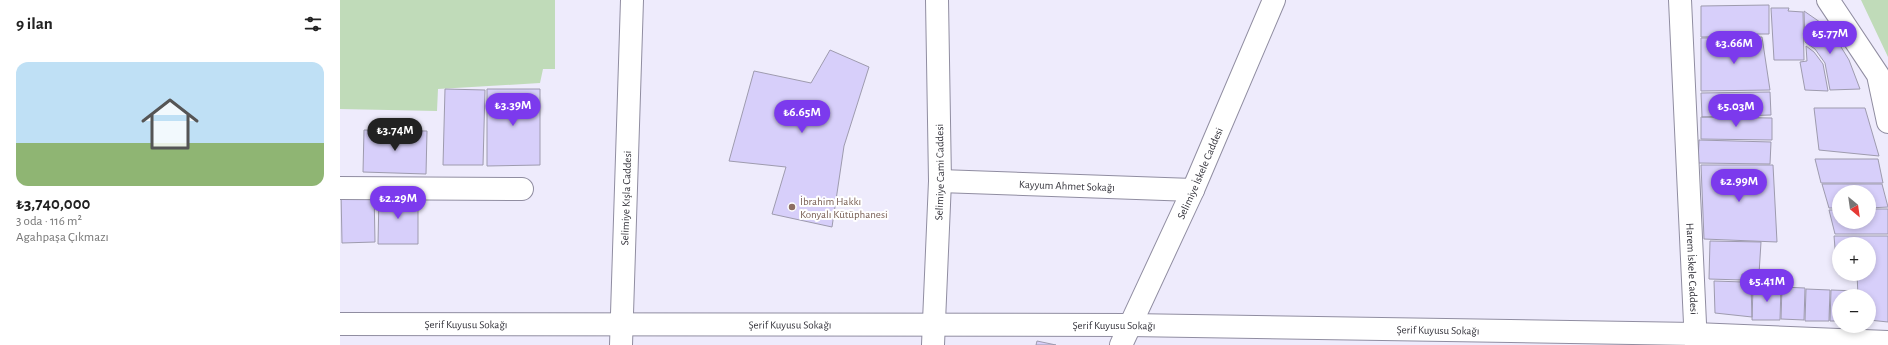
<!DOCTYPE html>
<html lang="tr">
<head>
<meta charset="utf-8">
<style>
	body { margin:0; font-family:"Alegreya Sans",sans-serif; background:#f2f2f2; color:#222; height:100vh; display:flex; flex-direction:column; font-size:15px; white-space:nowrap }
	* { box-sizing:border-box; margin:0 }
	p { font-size:13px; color:#767676 }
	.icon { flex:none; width:22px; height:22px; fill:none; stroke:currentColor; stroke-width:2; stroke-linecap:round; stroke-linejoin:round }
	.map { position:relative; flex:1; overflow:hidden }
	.details { display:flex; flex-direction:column; background:#fff; width:340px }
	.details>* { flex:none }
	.needle { width:26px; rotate:151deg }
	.tools { position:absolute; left:1492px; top:185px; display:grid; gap:8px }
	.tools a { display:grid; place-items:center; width:44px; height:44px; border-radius:50%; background:#fff; box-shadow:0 2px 6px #0003; font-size:20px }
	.price { position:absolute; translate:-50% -34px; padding:0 9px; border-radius:14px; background:#7c3aed; color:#fff; font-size:13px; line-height:26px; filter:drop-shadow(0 1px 2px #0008) }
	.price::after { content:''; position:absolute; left:50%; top:24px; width:12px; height:9px; margin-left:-6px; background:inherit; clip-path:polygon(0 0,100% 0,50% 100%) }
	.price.selected { background:#222; color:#fff }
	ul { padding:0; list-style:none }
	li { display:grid; align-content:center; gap:8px; height:212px; padding:0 16px }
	li span { display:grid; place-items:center; height:124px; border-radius:12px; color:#555 }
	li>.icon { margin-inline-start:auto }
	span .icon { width:72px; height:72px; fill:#fffc; stroke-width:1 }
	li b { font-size:17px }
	h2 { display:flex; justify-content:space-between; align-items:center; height:48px; padding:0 16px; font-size:17px }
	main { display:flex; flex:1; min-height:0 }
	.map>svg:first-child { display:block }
	.green { fill:#c0dbb9 }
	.building { fill:#d7cffa; stroke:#9e9bae }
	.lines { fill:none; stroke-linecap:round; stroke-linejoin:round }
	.minor-casing { stroke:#908da1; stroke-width:24 }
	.minor { stroke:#fff; stroke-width:22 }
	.education-dot { fill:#8d6e63; stroke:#fff; stroke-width:1.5 }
	.labels { text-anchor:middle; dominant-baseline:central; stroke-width:4; stroke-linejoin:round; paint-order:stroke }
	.street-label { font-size:11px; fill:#34333b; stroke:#fff }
	.education-label { font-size:11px; fill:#785e54; stroke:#fff; text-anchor:start }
</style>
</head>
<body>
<main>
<section class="details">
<h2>9 ilan<svg class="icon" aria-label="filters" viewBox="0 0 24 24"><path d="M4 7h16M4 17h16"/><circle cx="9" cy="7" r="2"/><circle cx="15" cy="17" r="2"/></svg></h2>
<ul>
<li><span style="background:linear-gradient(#bfe0f5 65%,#8fb573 0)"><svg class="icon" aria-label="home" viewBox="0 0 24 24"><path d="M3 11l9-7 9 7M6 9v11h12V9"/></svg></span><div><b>₺3,740,000</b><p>3 oda · 116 m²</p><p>Agahpaşa Çıkmazı</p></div></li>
</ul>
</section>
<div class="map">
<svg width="1548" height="345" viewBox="0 0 1548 345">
	<rect width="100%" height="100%" fill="#eeebfc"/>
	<path class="green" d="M0 0H215V69H203L200 83 98 89 97 111 0 109Z
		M1521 0H1548V57Z"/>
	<path class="building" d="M1429 5V34H1417V36L1361 37V6Z
		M1431 8H1449L1448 11 1463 12 1464 60H1434Z
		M1464 11 1490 29 1509 60 1520 89 1490 90 1485 63 1475 49 1465 42Z
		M1422 37 1430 90 1361 91V38Z
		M1466 46 1474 52 1483 64 1488 91 1465 90 1460 62 1467 61Z
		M490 50 529 67 504 146 492 227 432 214 446 167 389 161 414 71 471 83Z
		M105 89 145 90 143 165H103Z
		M147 89H200V165L147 166Z
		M1430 92 1431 115 1362 117 1361 93Z
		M1474 108H1525L1539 156 1479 150Z
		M1361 117 1432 118V140L1361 139Z
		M24 130 87 131 86 174 23 172Z
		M1359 140 1431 142 1430 164 1358 163Z
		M1475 159H1538L1543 183H1481Z
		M1361 165H1433L1437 242 1364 239Z
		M1482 184H1542L1548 207 1529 208V192H1499V208H1489Z
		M34 191 35 242 2 243 1 192Z
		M39 196H78V244H38Z
		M1529 209H1548V234H1495L1489 210H1499V222H1529Z
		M1494 236H1548V322L1529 320V296H1518L1517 274H1529V244H1499V260H1496Z
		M1370 241 1421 242 1419 274H1402V280L1369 279Z
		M1374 281 1403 282 1402 286H1411L1412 317 1375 313Z
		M1422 286H1441L1440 320H1412L1413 287 1422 288Z
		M1442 287 1465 288 1464 320 1441 319Z
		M1466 289 1490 290 1489 321H1465Z
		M1491 290 1517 291V296H1499V321H1490Z
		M697 341 716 345H696Z"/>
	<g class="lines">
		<defs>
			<g id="minor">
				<path id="s1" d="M1340 0 1356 345"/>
				<path d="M1488 0 1538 75 1548 122"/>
				<path id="s2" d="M600 181 853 190"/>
				<path d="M0 188 182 189"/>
				<path id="s3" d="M0 324 789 325 1355 334 1548 342"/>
				<path id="s4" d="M281 345 292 0"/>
				<path id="s5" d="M593 345 600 181 597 0"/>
				<path id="s6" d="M781 345 853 190 934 0"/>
			</g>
		</defs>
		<use href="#minor" class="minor-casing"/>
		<use href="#minor" class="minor"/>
	</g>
	<circle class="education-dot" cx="452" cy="207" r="4"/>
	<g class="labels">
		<g class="street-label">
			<text stroke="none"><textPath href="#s5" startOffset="173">Selimiye Cami Caddesi</textPath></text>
			<text stroke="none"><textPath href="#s6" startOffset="189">Selimiye İskele Caddesi</textPath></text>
			<text stroke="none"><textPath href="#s2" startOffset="127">Kayyum Ahmet Sokağı</textPath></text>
			<text stroke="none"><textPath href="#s4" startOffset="147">Selimiye Kışla Caddesi</textPath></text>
			<text stroke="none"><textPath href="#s1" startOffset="269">Harem İskele Caddesi</textPath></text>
			<text stroke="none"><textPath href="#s3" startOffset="126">Şerif Kuyusu Sokağı</textPath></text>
			<text stroke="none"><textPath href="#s3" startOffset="450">Şerif Kuyusu Sokağı</textPath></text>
			<text stroke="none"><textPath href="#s3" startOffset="774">Şerif Kuyusu Sokağı</textPath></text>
			<text stroke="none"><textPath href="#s3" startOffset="1098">Şerif Kuyusu Sokağı</textPath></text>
		</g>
		<g class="education-label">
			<text x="460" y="201">İbrahim Hakkı<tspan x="460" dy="13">Konyalı Kütüphanesi</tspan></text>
		</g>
	</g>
</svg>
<div class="tools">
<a><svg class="needle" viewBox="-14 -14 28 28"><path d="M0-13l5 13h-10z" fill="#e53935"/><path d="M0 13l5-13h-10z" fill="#767676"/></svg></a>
<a>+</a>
<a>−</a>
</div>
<b class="price" style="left:1490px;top:55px">₺5.77M</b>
<b class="price" style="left:1394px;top:65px">₺3.66M</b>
<b class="price" style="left:173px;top:127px">₺3.39M</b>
<b class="price" style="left:1396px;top:128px">₺5.03M</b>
<b class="price" style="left:462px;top:134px">₺6.65M</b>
<b class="price selected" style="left:55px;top:152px">₺3.74M</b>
<b class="price" style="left:1399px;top:203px">₺2.99M</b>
<b class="price" style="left:58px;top:220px">₺2.29M</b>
<b class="price" style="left:1427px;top:303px">₺5.41M</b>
</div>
</main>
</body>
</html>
